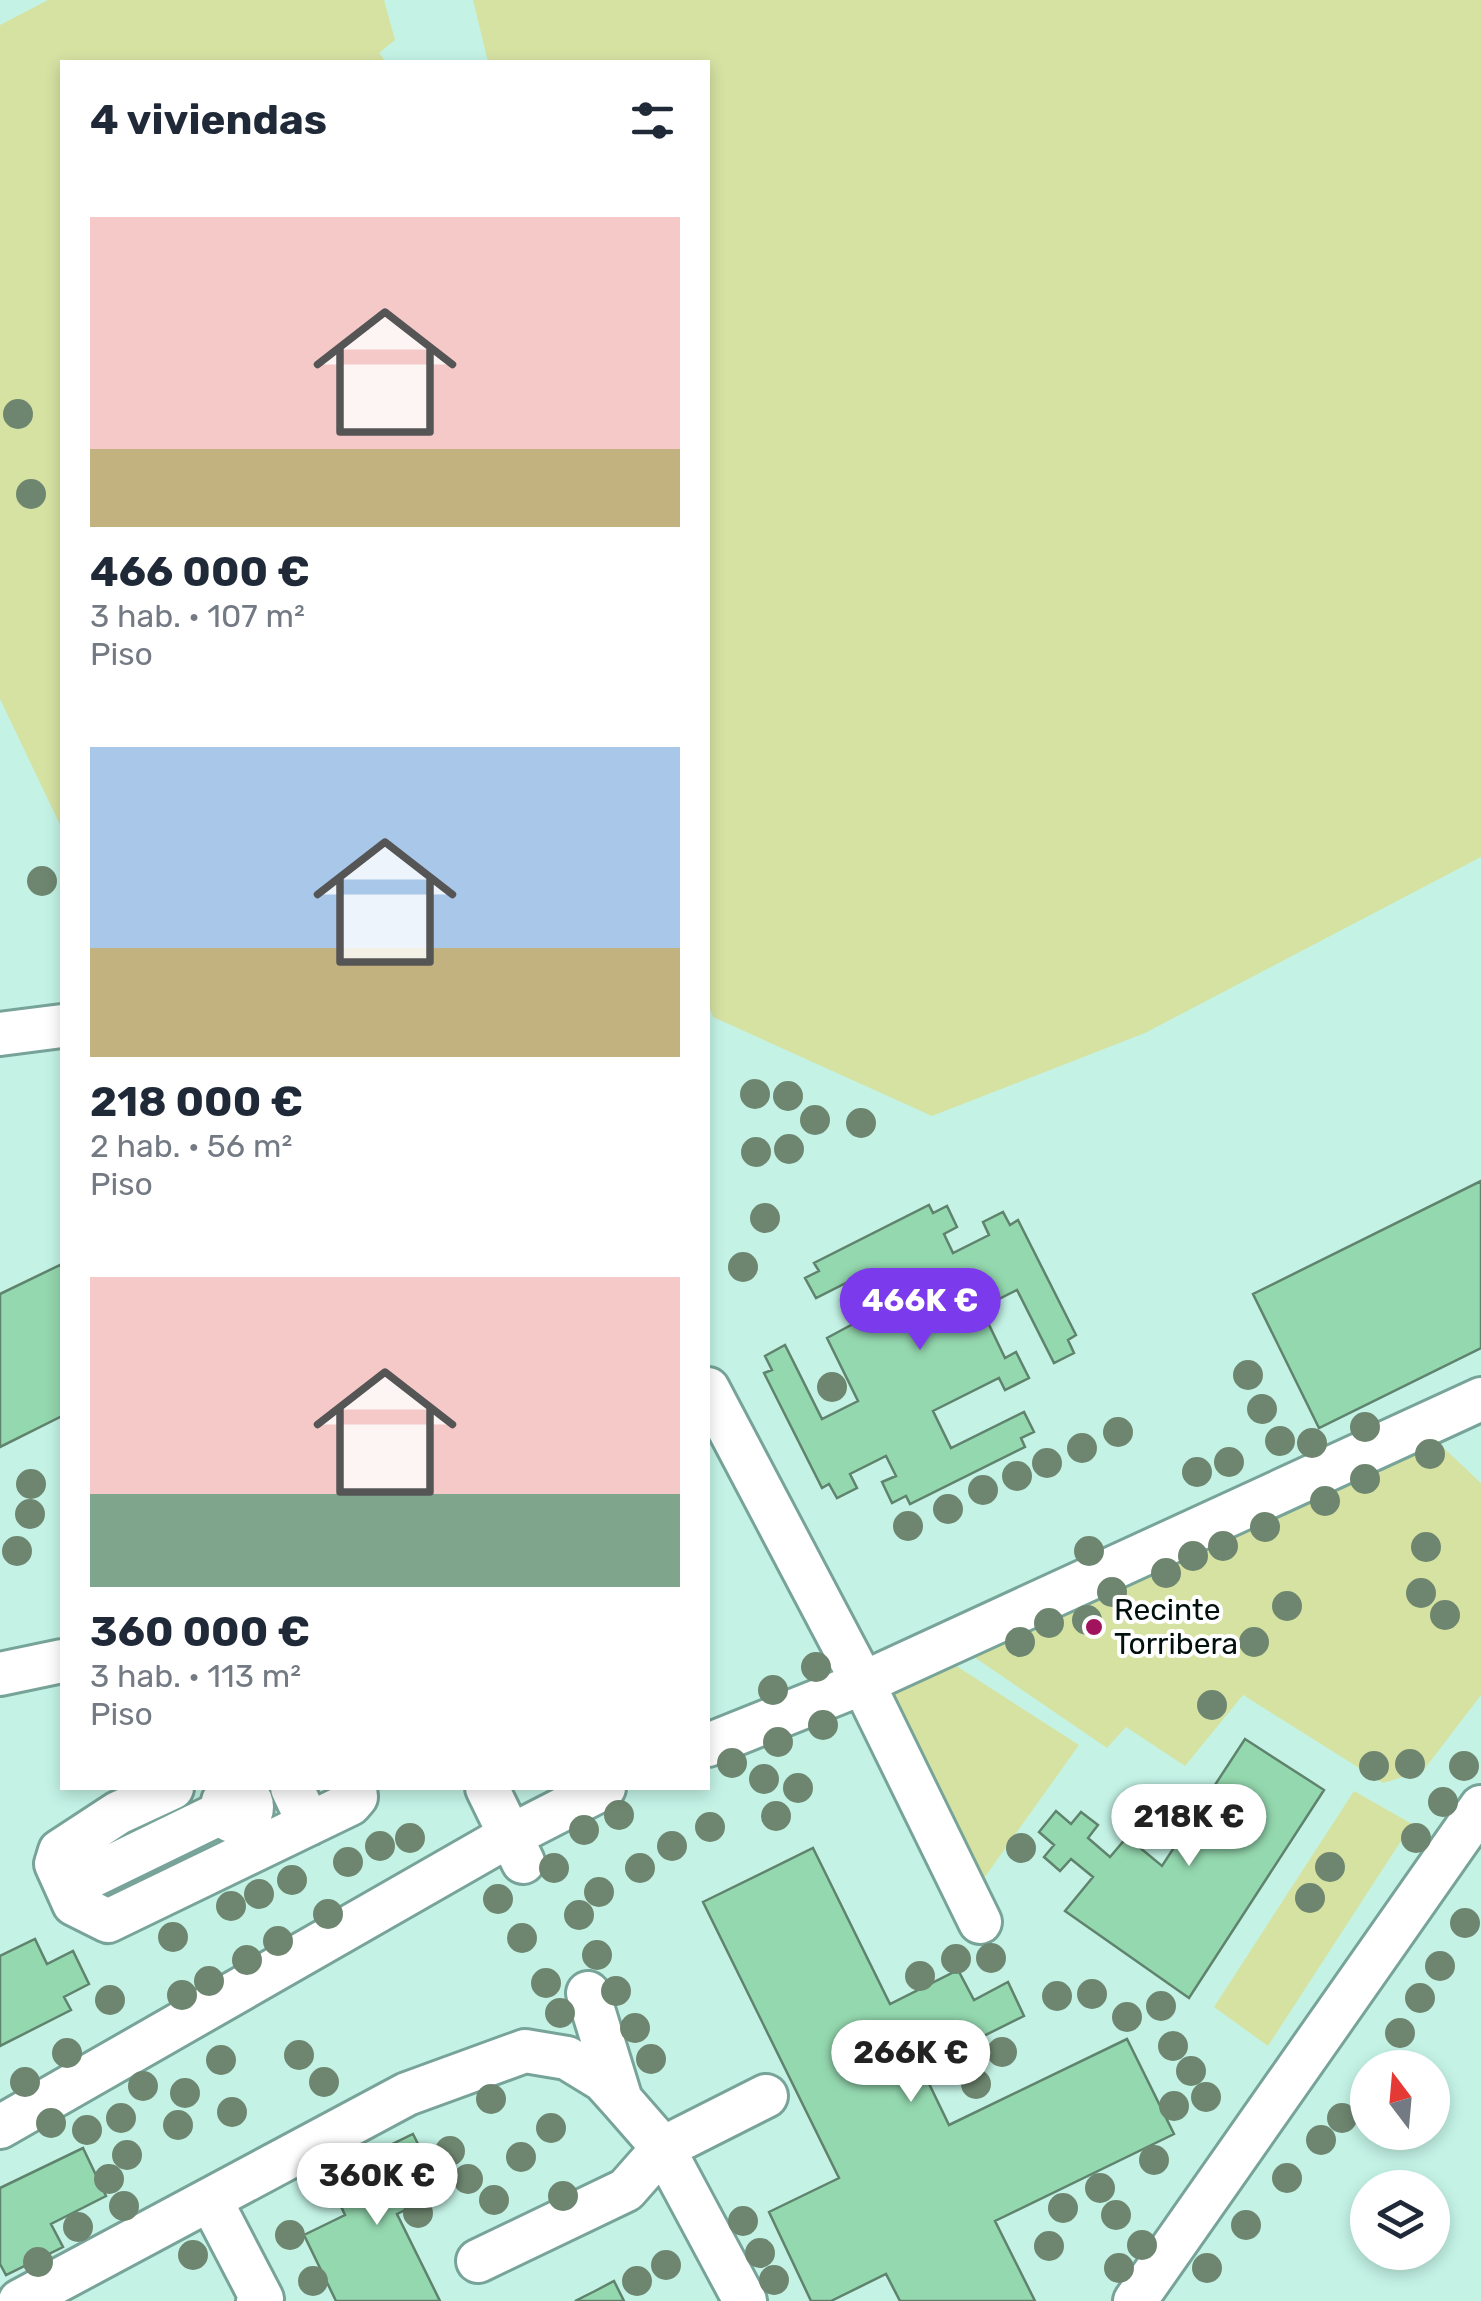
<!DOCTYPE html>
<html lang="es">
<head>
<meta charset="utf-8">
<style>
	body { margin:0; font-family:Rubik,sans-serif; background:#f6f6f7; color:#1f2937; height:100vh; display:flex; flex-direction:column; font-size:38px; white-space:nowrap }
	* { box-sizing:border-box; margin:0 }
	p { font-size:32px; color:#747a83 }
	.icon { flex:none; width:55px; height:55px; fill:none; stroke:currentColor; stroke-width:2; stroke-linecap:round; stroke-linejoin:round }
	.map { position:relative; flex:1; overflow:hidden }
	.details { position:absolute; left:60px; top:60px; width:650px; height:1730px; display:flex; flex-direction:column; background:#fff; border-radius:0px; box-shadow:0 5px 15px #0003 }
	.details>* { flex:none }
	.needle { width:65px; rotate:344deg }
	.controls { position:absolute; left:1350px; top:2050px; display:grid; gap:20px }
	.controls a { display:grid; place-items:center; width:100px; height:100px; border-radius:50%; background:#fff; box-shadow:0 5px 15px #0003; font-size:50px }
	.price { position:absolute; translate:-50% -85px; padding:0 22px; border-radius:35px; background:#fff; color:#222; font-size:32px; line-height:65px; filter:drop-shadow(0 2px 5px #0008) }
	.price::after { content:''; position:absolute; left:50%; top:60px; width:30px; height:22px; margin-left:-15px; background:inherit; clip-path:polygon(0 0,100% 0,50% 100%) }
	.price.selected { background:#7c3aed; color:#fff }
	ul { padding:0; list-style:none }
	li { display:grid; align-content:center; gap:20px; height:530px; padding:0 30px }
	li span { display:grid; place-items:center; height:310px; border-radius:0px; color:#555 }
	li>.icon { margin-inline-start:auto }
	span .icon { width:180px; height:180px; fill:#fffc; stroke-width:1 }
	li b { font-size:42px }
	h2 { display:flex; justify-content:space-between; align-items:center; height:120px; padding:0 30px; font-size:42px }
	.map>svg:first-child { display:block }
	.green { fill:#d6e2a2 }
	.building { fill:#94d8af; stroke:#60836d; stroke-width:2.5 }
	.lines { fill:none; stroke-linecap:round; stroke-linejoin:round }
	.minor-casing { stroke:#77a398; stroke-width:48 }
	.minor { stroke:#fff; stroke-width:42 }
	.tree { fill:#6e8670 }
	.poi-dot { fill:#a1135c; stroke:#fff; stroke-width:4 }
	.labels { text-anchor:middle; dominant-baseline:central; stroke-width:8; stroke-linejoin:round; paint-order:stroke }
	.poi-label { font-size:30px; fill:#02110e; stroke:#fff; text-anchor:start }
</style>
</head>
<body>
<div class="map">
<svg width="1481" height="2301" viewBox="0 0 1481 2301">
	<rect width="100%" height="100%" fill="#c4f3e6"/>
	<path class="green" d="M48 0H384L395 40 379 53 386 62H62V829L0 699V25Z
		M473 0H1481V857L1145 1033 932 1116 713 1017 708 1005V62H488Z
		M1430 1435 1481 1483V1695L1423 1771 1383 1783 1243 1695 1185 1766 1126 1727 1107 1748 958 1646Z
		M944 1658 1079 1745 972 1895 878 1689Z
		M1354 1791 1412 1824 1268 2046 1214 2007Z"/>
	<path class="building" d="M1481 1181V1348L1319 1428 1253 1294Z
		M929 1205 933 1213 947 1206 957 1227 944 1234 953 1253 989 1235 983 1222 1003 1212 1010 1225 1018 1220 1076 1335 1068 1340 1074 1353 1054 1363 1017 1290 981 1308 1005 1358 1016 1352 1029 1378 1005 1390 999 1378 933 1411 951 1448 1024 1412 1034 1432 1021 1438 1025 1447 910 1504 906 1496 892 1503 882 1482 896 1476 886 1456 850 1474 857 1488 837 1498 829 1484 822 1488 764 1373 772 1370 765 1356 785 1345 822 1419 858 1401 827 1338 877 1311 860 1276 816 1298 805 1278 819 1271 814 1263Z
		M62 1264V1416L0 1447V1294Z
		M1245 1739 1324 1790 1189 1998 1065 1911 1093 1877 1071 1859 1060 1871 1044 1857 1054 1845 1039 1832 1056 1811 1071 1824 1081 1812 1098 1825 1088 1838 1110 1857 1127 1837 1162 1866Z
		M813 1848 890 2004 958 1970 974 2000 1008 1982 1024 2016 921 2067 949 2125 1127 2039 1174 2134 995 2221 1035 2301H900L886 2274 831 2301H811L769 2212 839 2178 703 1902Z
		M35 1939 47 1964 73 1951 89 1984 64 1997 71 2010 0 2046V1956Z
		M413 2134 442 2192 397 2214 440 2301H336L304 2235 345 2215 327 2176Z
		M83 2148 106 2196 51 2224 63 2247 6 2275 0 2264V2188Z
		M614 2281 624 2301H575L595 2291Z"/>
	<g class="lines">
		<defs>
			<path id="minor" d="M0 1034 62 1026
				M708 1389 863 1683 980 1922
				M0 1674 62 1661
				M708 1745 863 1683 1481 1399
				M172 1788 118 1813 60 1851 56 1864 74 1904 108 1921 350 1804 356 1797 355 1788
				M292 1788 309 1824
				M487 1788 523 1862
				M222 1807a15 15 0 1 1 30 0a15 15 0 1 1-30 0Z
				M67 1888 223 1812
				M588 1993 621 2100
				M0 2127 491 1846 604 1788
				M211 2201 262 2299 258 2301
				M478 2261 626 2190 663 2148 766 2096
				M20 2301 407 2094 525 2051 567 2058 603 2080 621 2100 663 2148 745 2301
				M1135 2301 1481 1807"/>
		</defs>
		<use href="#minor" class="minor-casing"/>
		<use href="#minor" class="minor"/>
	</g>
	<g class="tree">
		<circle cx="18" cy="414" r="15"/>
		<circle cx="31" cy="494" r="15"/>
		<circle cx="42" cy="881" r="15"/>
		<circle cx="755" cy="1094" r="15"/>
		<circle cx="788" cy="1096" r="15"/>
		<circle cx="815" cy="1120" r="15"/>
		<circle cx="861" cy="1123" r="15"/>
		<circle cx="789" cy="1149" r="15"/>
		<circle cx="756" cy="1152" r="15"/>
		<circle cx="765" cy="1218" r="15"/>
		<circle cx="743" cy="1267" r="15"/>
		<circle cx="1248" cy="1375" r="15"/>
		<circle cx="832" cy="1387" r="15"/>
		<circle cx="1262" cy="1409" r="15"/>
		<circle cx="1365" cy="1427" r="15"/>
		<circle cx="1118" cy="1432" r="15"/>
		<circle cx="1280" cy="1441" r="15"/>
		<circle cx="1312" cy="1443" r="15"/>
		<circle cx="1082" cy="1448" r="15"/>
		<circle cx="1430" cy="1454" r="15"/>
		<circle cx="1229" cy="1462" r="15"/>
		<circle cx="1047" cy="1463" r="15"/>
		<circle cx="1197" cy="1472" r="15"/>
		<circle cx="1017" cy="1476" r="15"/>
		<circle cx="1365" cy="1479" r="15"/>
		<circle cx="31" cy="1484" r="15"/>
		<circle cx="983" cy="1490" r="15"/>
		<circle cx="1325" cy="1501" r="15"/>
		<circle cx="948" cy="1509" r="15"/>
		<circle cx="30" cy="1514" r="15"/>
		<circle cx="908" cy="1526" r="15"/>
		<circle cx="1265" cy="1527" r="15"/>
		<circle cx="1223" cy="1546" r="15"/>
		<circle cx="1426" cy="1547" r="15"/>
		<circle cx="17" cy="1551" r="15"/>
		<circle cx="1089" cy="1551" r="15"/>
		<circle cx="1193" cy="1556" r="15"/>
		<circle cx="1166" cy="1573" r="15"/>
		<circle cx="1112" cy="1592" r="15"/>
		<circle cx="1421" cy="1593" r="15"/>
		<circle cx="1287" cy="1606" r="15"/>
		<circle cx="1445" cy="1615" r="15"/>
		<circle cx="1087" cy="1620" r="15"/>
		<circle cx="1049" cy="1623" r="15"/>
		<circle cx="1020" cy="1642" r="15"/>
		<circle cx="1254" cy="1642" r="15"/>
		<circle cx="816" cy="1667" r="15"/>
		<circle cx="773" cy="1690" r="15"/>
		<circle cx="1212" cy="1705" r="15"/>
		<circle cx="823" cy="1725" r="15"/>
		<circle cx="778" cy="1742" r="15"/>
		<circle cx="732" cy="1763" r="15"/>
		<circle cx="1410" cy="1764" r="15"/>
		<circle cx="1374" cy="1766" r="15"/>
		<circle cx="1464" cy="1766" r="15"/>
		<circle cx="764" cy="1779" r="15"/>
		<circle cx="798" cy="1788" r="15"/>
		<circle cx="1443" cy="1802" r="15"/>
		<circle cx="619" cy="1815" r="15"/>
		<circle cx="776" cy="1816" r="15"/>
		<circle cx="710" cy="1827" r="15"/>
		<circle cx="584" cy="1830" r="15"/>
		<circle cx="410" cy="1838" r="15"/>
		<circle cx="1416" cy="1838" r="15"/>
		<circle cx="380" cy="1846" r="15"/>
		<circle cx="672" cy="1846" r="15"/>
		<circle cx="1021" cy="1848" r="15"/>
		<circle cx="348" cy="1862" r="15"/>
		<circle cx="1330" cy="1867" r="15"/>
		<circle cx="554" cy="1868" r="15"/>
		<circle cx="640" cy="1868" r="15"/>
		<circle cx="292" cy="1880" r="15"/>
		<circle cx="599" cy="1892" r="15"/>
		<circle cx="259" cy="1894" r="15"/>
		<circle cx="1310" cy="1898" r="15"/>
		<circle cx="498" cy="1899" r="15"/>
		<circle cx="231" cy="1906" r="15"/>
		<circle cx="328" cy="1914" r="15"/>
		<circle cx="579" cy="1915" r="15"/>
		<circle cx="1465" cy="1923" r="15"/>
		<circle cx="173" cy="1937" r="15"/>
		<circle cx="522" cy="1938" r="15"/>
		<circle cx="278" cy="1941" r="15"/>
		<circle cx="597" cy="1955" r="15"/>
		<circle cx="991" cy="1958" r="15"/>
		<circle cx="956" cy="1959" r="15"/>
		<circle cx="247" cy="1960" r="15"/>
		<circle cx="1440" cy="1966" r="15"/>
		<circle cx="920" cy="1976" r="15"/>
		<circle cx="209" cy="1981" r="15"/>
		<circle cx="546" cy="1983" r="15"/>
		<circle cx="616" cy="1991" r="15"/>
		<circle cx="1092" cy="1994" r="15"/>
		<circle cx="182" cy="1995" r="15"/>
		<circle cx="1057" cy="1996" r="15"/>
		<circle cx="1420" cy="1998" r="15"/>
		<circle cx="110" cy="2000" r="15"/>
		<circle cx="1161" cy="2006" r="15"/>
		<circle cx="560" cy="2013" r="15"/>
		<circle cx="1127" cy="2017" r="15"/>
		<circle cx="635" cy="2028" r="15"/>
		<circle cx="1400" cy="2033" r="15"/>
		<circle cx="1173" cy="2046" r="15"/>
		<circle cx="1002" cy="2052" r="15"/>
		<circle cx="67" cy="2053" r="15"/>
		<circle cx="299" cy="2055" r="15"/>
		<circle cx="651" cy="2059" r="15"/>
		<circle cx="221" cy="2060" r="15"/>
		<circle cx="1191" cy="2071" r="15"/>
		<circle cx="25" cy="2082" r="15"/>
		<circle cx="324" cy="2082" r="15"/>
		<circle cx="976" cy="2084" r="15"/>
		<circle cx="143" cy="2086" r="15"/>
		<circle cx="185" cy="2093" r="15"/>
		<circle cx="1206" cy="2097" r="15"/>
		<circle cx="491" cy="2099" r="15"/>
		<circle cx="1174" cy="2106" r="15"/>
		<circle cx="232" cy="2112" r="15"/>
		<circle cx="121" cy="2118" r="15"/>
		<circle cx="1342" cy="2118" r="15"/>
		<circle cx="51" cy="2123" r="15"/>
		<circle cx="178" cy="2125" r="15"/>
		<circle cx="551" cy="2128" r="15"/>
		<circle cx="87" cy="2130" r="15"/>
		<circle cx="1321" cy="2140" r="15"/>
		<circle cx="450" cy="2151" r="15"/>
		<circle cx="127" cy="2155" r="15"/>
		<circle cx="521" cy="2157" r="15"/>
		<circle cx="1154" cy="2160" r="15"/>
		<circle cx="1287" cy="2178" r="15"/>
		<circle cx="109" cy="2179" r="15"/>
		<circle cx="468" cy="2179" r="15"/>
		<circle cx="1100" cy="2188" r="15"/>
		<circle cx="563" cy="2196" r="15"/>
		<circle cx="494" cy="2200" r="15"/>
		<circle cx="124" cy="2206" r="15"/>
		<circle cx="1063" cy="2208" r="15"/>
		<circle cx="418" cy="2213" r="15"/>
		<circle cx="1116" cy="2215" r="15"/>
		<circle cx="743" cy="2221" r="15"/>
		<circle cx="1246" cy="2225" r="15"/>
		<circle cx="78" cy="2227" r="15"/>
		<circle cx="290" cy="2235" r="15"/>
		<circle cx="1142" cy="2245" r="15"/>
		<circle cx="1049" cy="2246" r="15"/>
		<circle cx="760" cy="2253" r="15"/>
		<circle cx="193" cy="2255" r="15"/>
		<circle cx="38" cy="2262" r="15"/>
		<circle cx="666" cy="2265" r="15"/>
		<circle cx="1119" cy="2268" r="15"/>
		<circle cx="1207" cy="2268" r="15"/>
		<circle cx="774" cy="2280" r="15"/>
		<circle cx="313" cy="2281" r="15"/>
		<circle cx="637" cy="2281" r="15"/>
	</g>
	<circle class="poi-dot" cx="1094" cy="1627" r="10"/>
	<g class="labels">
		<g class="poi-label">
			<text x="1114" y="1610">Recinte<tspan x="1114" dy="34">Torribera</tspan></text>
		</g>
	</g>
</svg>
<div class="controls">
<a><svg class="needle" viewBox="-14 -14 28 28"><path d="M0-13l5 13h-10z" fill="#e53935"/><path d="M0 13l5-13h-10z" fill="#747a83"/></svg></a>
<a><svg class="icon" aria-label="layers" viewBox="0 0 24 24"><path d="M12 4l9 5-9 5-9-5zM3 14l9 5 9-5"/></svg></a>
</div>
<b class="price selected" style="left:920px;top:1353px">466K €</b>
<b class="price" style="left:1189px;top:1869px">218K €</b>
<b class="price" style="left:911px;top:2105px">266K €</b>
<b class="price" style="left:377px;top:2228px">360K €</b>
<section class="details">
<h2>4 viviendas<svg class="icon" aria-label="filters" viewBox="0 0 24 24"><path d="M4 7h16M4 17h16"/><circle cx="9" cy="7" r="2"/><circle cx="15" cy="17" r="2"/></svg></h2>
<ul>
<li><span style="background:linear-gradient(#f6c9c9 75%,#c2b280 0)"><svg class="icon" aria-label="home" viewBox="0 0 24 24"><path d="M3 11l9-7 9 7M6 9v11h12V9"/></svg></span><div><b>466 000 €</b><p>3 hab. · 107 m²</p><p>Piso</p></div></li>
<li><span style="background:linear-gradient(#a9c7e8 65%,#c2b280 0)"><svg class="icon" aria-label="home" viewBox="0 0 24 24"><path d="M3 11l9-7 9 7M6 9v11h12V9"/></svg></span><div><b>218 000 €</b><p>2 hab. · 56 m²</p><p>Piso</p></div></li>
<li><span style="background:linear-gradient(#f6c9c9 70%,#7fa58c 0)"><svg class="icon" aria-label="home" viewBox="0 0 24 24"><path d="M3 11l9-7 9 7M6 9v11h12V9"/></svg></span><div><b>360 000 €</b><p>3 hab. · 113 m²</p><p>Piso</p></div></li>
</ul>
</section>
</div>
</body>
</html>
